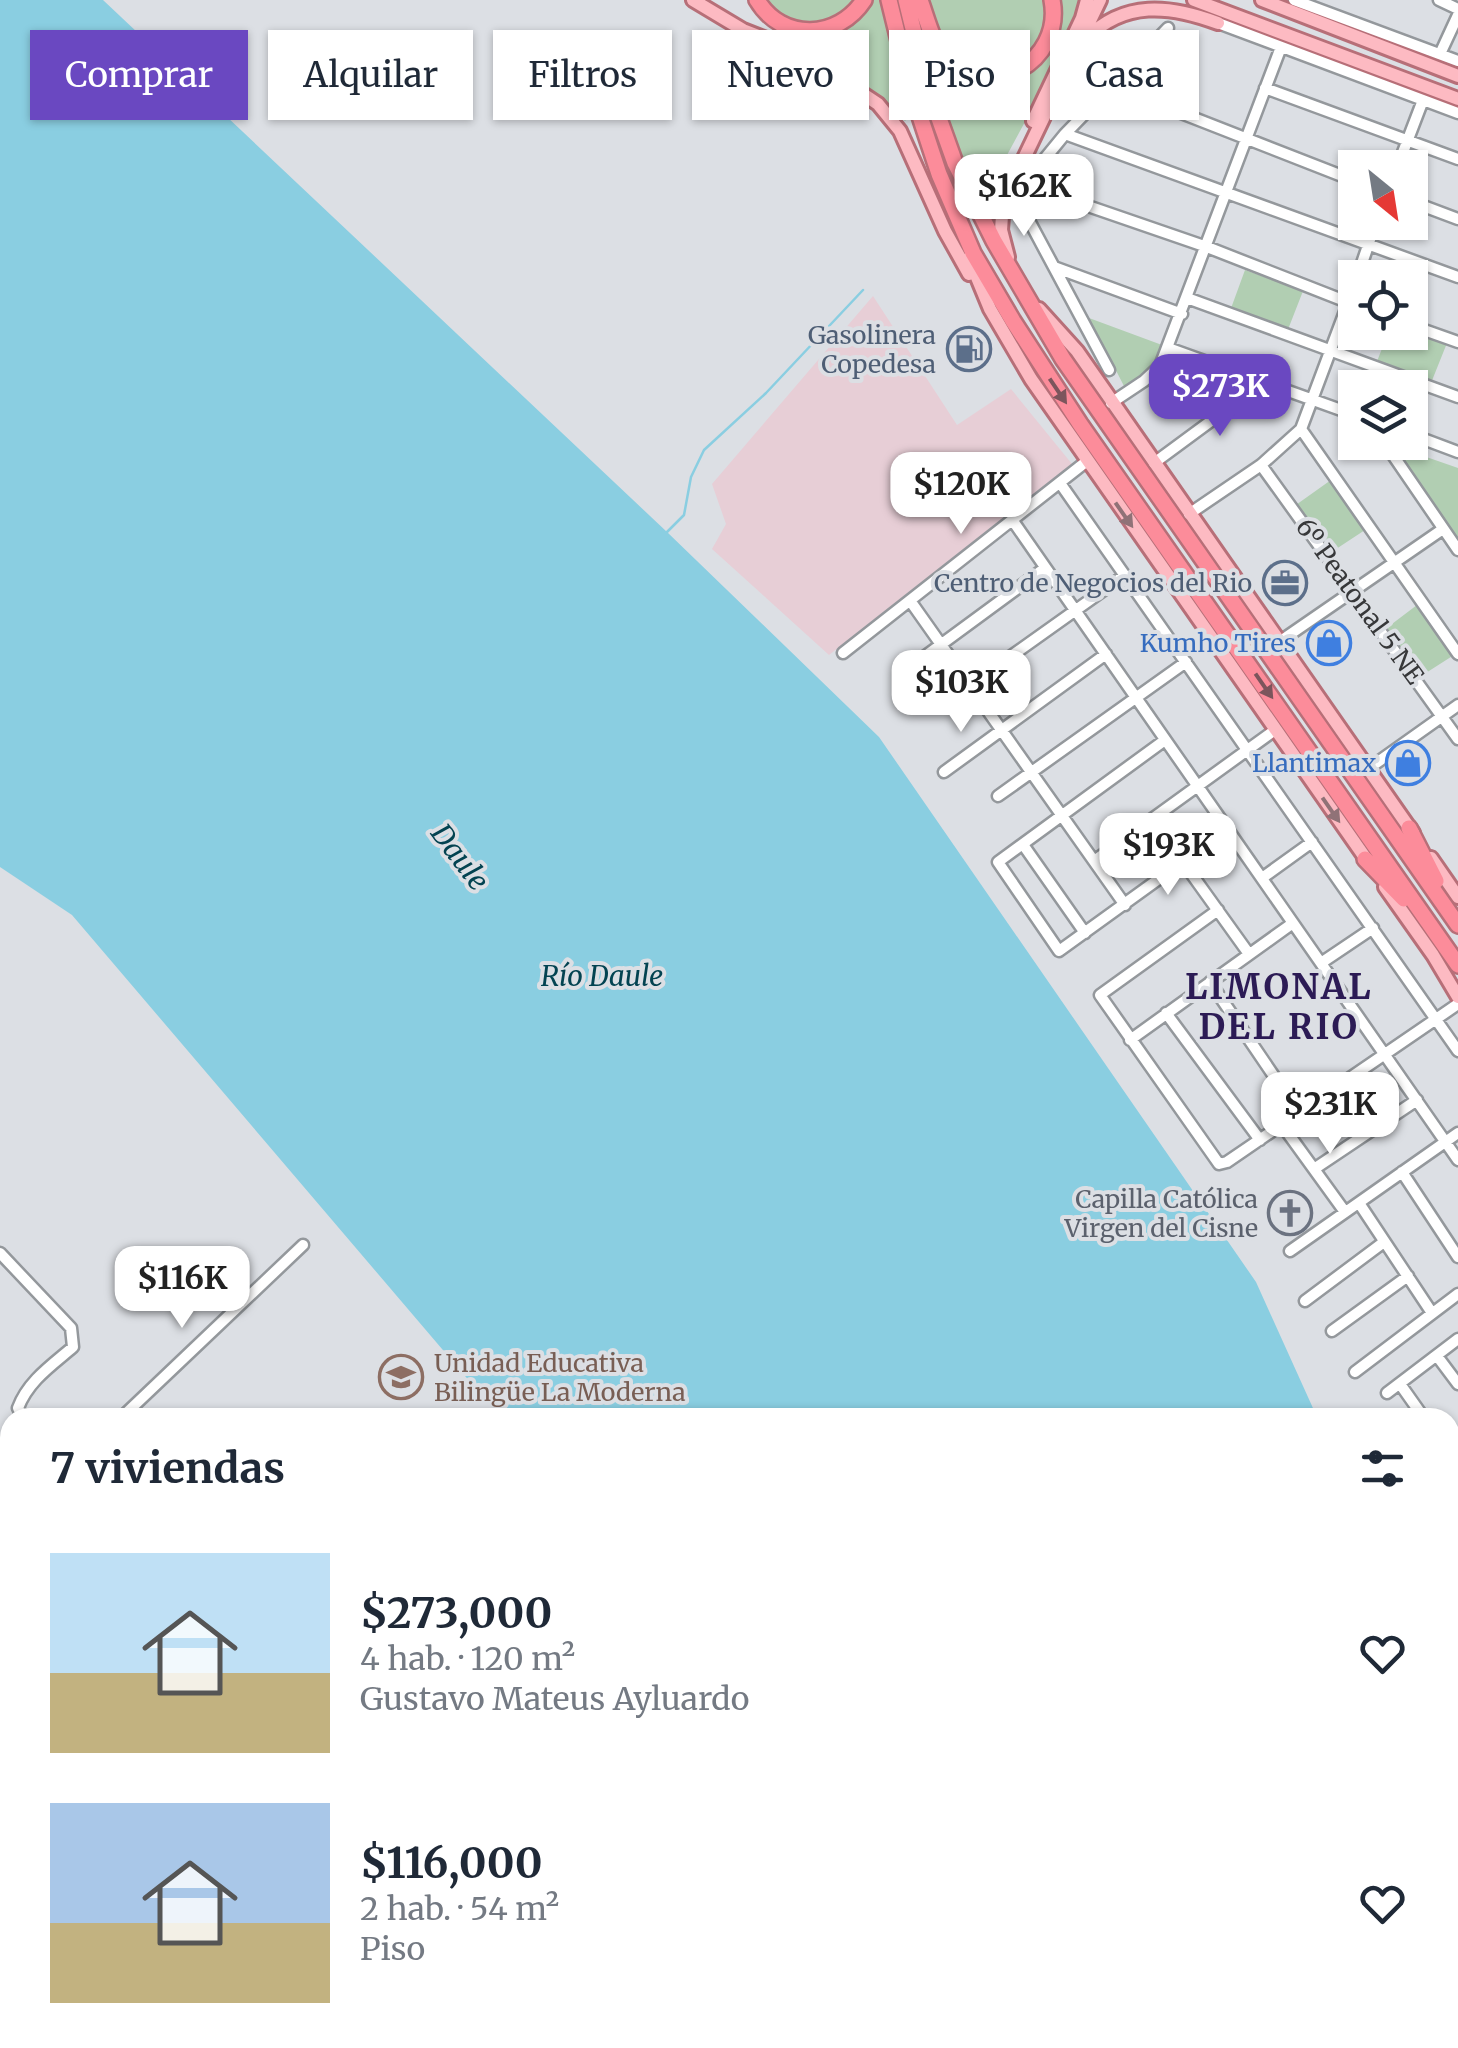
<!DOCTYPE html>
<html lang="es">
<head>
<meta charset="utf-8">
<style>
	body { margin:0; font-family:Merriweather,serif; background:#f2f2f3; color:#1f2937; height:100vh; display:flex; flex-direction:column; font-size:38px; white-space:nowrap }
	* { box-sizing:border-box; margin:0 }
	p { font-size:32px; color:#747a83 }
	.icon { flex:none; width:55px; height:55px; fill:none; stroke:currentColor; stroke-width:2; stroke-linecap:round; stroke-linejoin:round }
	.map { position:relative; flex:1; overflow:hidden }
	.details { position:absolute; left:0px; top:1408px; width:1460px; height:642px; display:flex; flex-direction:column; background:#fff; border-radius:30px 30px 0 0; box-shadow:0 2px 8px #0004 }
	.details>* { flex:none }
	.guide { position:absolute; left:30px; top:30px; width:1400px; height:90px; display:flex; gap:20px }
	.needle { width:65px; rotate:150deg }
	.controls { position:absolute; left:1338px; top:150px; display:grid; gap:20px }
	.controls a { display:grid; place-items:center; width:90px; height:90px; border-radius:0px; background:#fff; box-shadow:0 2px 8px #0004; font-size:50px }
	.price { position:absolute; translate:-50% -85px; padding:0 22px; border-radius:20px; background:#fff; color:#222; font-size:32px; line-height:65px; filter:drop-shadow(0 2px 5px #0008) }
	.price::after { content:''; position:absolute; left:50%; top:60px; width:30px; height:22px; margin-left:-15px; background:inherit; clip-path:polygon(0 0,100% 0,50% 100%) }
	.price.active { background:#6a48c1; color:#fff }
	ul { padding:0; list-style:none }
	li { display:flex; align-items:center; gap:30px; height:250px; padding:0 50px }
	li span { display:grid; place-items:center; flex:none; width:280px; height:200px; border-radius:0px; color:#555 }
	li>.icon { margin-inline-start:auto }
	span .icon { width:120px; height:120px; fill:#fffc; stroke-width:1 }
	li b { font-size:42px }
	h2 { display:flex; justify-content:space-between; align-items:center; height:120px; padding:0 50px; font-size:42px }
	.tag { padding:0 35px; border-radius:0px; background:#fff; box-shadow:0 2px 8px #0004; font-size:35px; line-height:90px }
	.tag.active { background:#6a48c1; color:#fff }
	.map>svg:first-child { display:block }
	.medical { fill:#e7ced6 }
	.green { fill:#b1ceb2 }
	.water { fill:#8acee1 }
	.lines { fill:none; stroke-linecap:round; stroke-linejoin:round }
	.stream { stroke:#8acee1; stroke-width:2.5 }
	.minor-casing { stroke:#94989c; stroke-width:15 }
	.major-casing { stroke:#b76f78; stroke-width:18 }
	.highway-casing { stroke:#b76f78; stroke-width:20 }
	.minor { stroke:#fff; stroke-width:10 }
	.major { stroke:#fdbac2; stroke-width:12 }
	.highway { stroke:#fc8c9a; stroke-width:15 }
	.oneway { fill:#7c555c }
	.oneway2 { fill:#907277 }
	.labels { text-anchor:middle; dominant-baseline:central; stroke-width:8; stroke-linejoin:round; paint-order:stroke }
	.service-label { font-size:25px; fill:#4e5e75; stroke:#dcdfe4; text-anchor:end }
	.street-label { font-size:25px; fill:#37383a; stroke:#dcdfe4 }
	.shop-label { font-size:25px; fill:#366cbe; stroke:#dcdfe4; text-anchor:end }
	.worship-label { font-size:25px; fill:#5b616d; stroke:#dcdfe4; text-anchor:end }
	.education-label { font-size:25px; fill:#785e54; stroke:#dcdfe4; text-anchor:start }
	.water-label { font-size:28px; font-style:italic; fill:#034351; stroke:#dcdfe4 }
	.district-label { font-size:35px; font-weight:bold; letter-spacing:2.5px; fill:#2c1b55; stroke:#dcdfe4 }
</style>
</head>
<body>
<div class="map">
<svg width="1458" height="2048" viewBox="0 0 1458 2048">
	<rect width="100%" height="100%" fill="#dcdfe4"/>
	<path class="medical" d="M873 296 957 425 1011 389 1072 464 829 655 712 549 726 524 712 484Z"/>
	<path class="green" d="M765 0H1083L1034 105 986 194C944 148 928 60 912 0L885 5 911 115 905 121 829 54 819 52 796 38 831 36 847 27 841 18C805 25 791 28 765 0Z
		M1245 270 1303 291 1287 332 1230 311Z
		M1089 318 1162 345 1155 363 1125 388Z
		M1410 330 1447 343 1431 383 1376 364 1388 333Z
		M1389 444 1458 468V540Z
		M1331 480 1365 530 1327 555 1293 507Z
		M1417 605 1454 655 1418 678 1384 630Z"/>
	<path class="water" d="M0 0H103L667 532 879 737 1256 1282 1317 1417H500L72 915 0 867Z
		M1450 1770 1458 1795V2048H720L718 2040H1450Z"/>
	<g class="lines">
		<path class="stream" d="M667 532 684 515 691 477 704 450 766 393 863 290"/>
		<defs>
			<path id="minor" d="M1294 0 1458 61
				M1439 0 1458 9
				M1218 23 1458 113
				M1440 54 1458 15
				M1112 86 1355 181
				M1265 88 1458 159
				M1065 134 1458 277
				M1397 168 1423 100
				M1024 184 1207 247 1355 305
				M1410 201 1458 219
				M1054 267 1182 314
				M1357 278 1376 222
				M1187 298 1458 397
				M1410 325 1458 342
				M1168 348 1355 415
				M1109 370 1025 213 1024 184 1065 134 1168 28
				M1111 403 1144 381 1160 366 1281 47
				M1301 429 1458 654
				M1410 434 1458 452
				M1384 442 1458 550
				M1154 463 1234 404 1257 381
				M1261 465 1458 739
				M1060 483 1458 1051
				M1189 514 1261 465 1301 429 1355 285
				M1013 521 1458 1160
				M911 602 1125 905
				M1279 642 1443 529
				M843 653 1087 461
				M905 671 1045 568
				M941 706 1125 575
				M1165 740 998 862 1059 951 1228 829
				M1368 769 1458 705
				M944 772 1106 654
				M998 796 1186 662
				M1024 846 1085 933
				M1094 861 1275 730
				M1183 862 1249 954
				M1262 878 1312 842
				M1218 910 1100 995 1219 1164 1227 1162 1458 1004
				M1321 963 1373 928
				M1210 982 1299 1113
				M1166 1013 1260 1140
				M1130 1040 1293 923
				M1282 1125 1345 1212
				M1314 1169 1417 1100
				M1402 1172 1458 1257
				M1359 1203 1432 1313
				M1290 1251 1458 1133
				M0 1253 71 1328 73 1347C52 1365 28 1381 18 1408L23 1418
				M1305 1301 1384 1242
				M1332 1331 1408 1276
				M1437 1356 1458 1384
				M1355 1372 1458 1294
				M1400 1384 1424 1418
				M1387 1393 1458 1339
				M121 1418 303 1245
				M1450 1453 1458 1463
				M1450 1510 1458 1504
				M0 1533 10 1523
				M1450 1538 1458 1551
				M0 1645 10 1659
				M0 1789 10 1799
				M0 1821 10 1830
				M0 1858 10 1848
				M0 1916 10 1926
				M9 2022 10 2023
				M25 2040 33 2048
				M97 2040 105 2048
				M276 2040 283 2048
				M125 2048 133 2040
				M330 2048 338 2040
				M469 2048 471 2040
				M546 2048 555 2040"/>
			<path id="major" d="M693 0 743 30 800 52 878 104 900 131 945 231 969 274
				M1194 0 1458 99
				M1262 0 1458 76
				M1086 39C1124 0 1170 5 1218 23
				M1033 121 1082 18 1087 0
				M1008 257 1001 230 1003 202 1100 0
				M969 258 990 309 1031 379 1371 866
				M1039 309 1077 351 1413 833
				M1431 858 1458 897
				M1385 887 1433 955 1458 997
				M1450 1767 1458 1761
				M1450 1785 1458 1779
				M1084 2048 1094 2040
				M1108 2048 1118 2040"/>
			<path id="highway" d="M757 0C782 42 838 40 864 0
				M889 0 910 86 939 174 973 253 1013 321 1080 424 1458 965
				M906 0 926 82 955 163 994 241 1063 359 1458 925
				M920 0C927 19 932 42 945 57 988 105 1064 62 1052 0
				M1409 828 1436 881
				M1365 859 1404 899"/>
		</defs>
		<use href="#minor" class="minor-casing"/>
		<use href="#major" class="major-casing"/>
		<use href="#highway" class="highway-casing"/>
		<use href="#minor" class="minor"/>
		<use href="#major" class="major"/>
		<use href="#highway" class="highway"/>
	</g>
	<defs><path id="oneway-solid" d="M-6-.8H1V-3.2L6.5 0L1 3.2V.8H-6Z" transform="scale(2.5)"/></defs>
	<g class="oneway">
		<use href="#oneway-solid" transform="translate(1058 391) rotate(56)"/>
		<use href="#oneway-solid" transform="translate(1264 686) rotate(55)"/>
	</g>
	<g class="oneway2">
		<use href="#oneway-solid" transform="translate(1124 515) rotate(55)"/>
		<use href="#oneway-solid" transform="translate(1331 810) rotate(55)"/>
	</g>
	<defs>
		<symbol id="fuel-ring" viewBox="-11 -11 22 22"><circle r="9.5" fill="#dcdfe4" stroke="#5c6f8a" stroke-width="1.5"/><path d="M-5.5-6h7V0h2V4h1.3V-2.5L3-4.5l.8-.8L6-3V5H2.5V1h-1V6h-7ZM-4.2-4.7v3.2H.2V-4.7Z" fill="#5c6f8a"/></symbol>
		<symbol id="office-ring" viewBox="-11 -11 22 22"><circle r="9.5" fill="#dcdfe4" stroke="#5c6f8a" stroke-width="1.5"/><path d="M-6-3h4V-5.5h4V-3h4V5H-6ZM-1-4.5V-3h2v-1.5ZM-6 0V1H6V0Z" fill="#5c6f8a"/></symbol>
		<symbol id="shop-ring" viewBox="-11 -11 22 22"><circle r="9.5" fill="#dcdfe4" stroke="#3f7fe0" stroke-width="1.5"/><path d="M-5-2.5h2.3a2.7 3.5 0 0 1 5.4 0H5L5.5 6h-11ZM-1.5-2.5h3a1.5 2.3 0 0 0-3 0Z" fill="#3f7fe0"/></symbol>
		<symbol id="church-ring" viewBox="-11 -11 22 22"><circle r="9.5" fill="#dcdfe4" stroke="#6b7280" stroke-width="1.5"/><path d="M-1.2-6h2.4v3.5h3.3v2.4h-3.3V6h-2.4V-.1h-3.3v-2.4h3.3Z" fill="#6b7280"/></symbol>
		<symbol id="school-ring" viewBox="-11 -11 22 22"><circle r="9.5" fill="#dcdfe4" stroke="#8d6e63" stroke-width="1.5"/><path d="M0-5L7-2L0 1L-7-2ZM-4 1L0 2.5L4 1V4Q0 6-4 4Z" fill="#8d6e63"/></symbol>
	</defs>
	<g fill-rule="evenodd">
		<use href="#fuel-ring" x="944" y="324" width="50" height="50"/>
		<use href="#office-ring" x="1260" y="558" width="50" height="50"/>
		<use href="#shop-ring" x="1304" y="618" width="50" height="50"/>
		<use href="#shop-ring" x="1383" y="738" width="50" height="50"/>
		<use href="#church-ring" x="1265" y="1188" width="50" height="50"/>
		<use href="#school-ring" x="376" y="1352" width="50" height="50"/>
	</g>
	<g class="labels">
		<g class="service-label">
			<text x="936" y="335">Gasolinera<tspan x="936" dy="29">Copedesa</tspan></text>
			<text x="1252" y="583">Centro de Negocios del Rio</text>
		</g>
		<g class="street-label">
			<text transform="translate(1360 601) rotate(54)">6º Peatonal 5 NE</text>
		</g>
		<g class="shop-label">
			<text x="1296" y="643">Kumho Tires</text>
			<text x="1376" y="763">Llantimax</text>
		</g>
		<g class="worship-label">
			<text x="1258" y="1199">Capilla Católica<tspan x="1258" dy="29">Virgen del Cisne</tspan></text>
		</g>
		<g class="education-label">
			<text x="434" y="1363">Unidad Educativa<tspan x="434" dy="29">Bilingüe La Moderna</tspan></text>
		</g>
		<g class="water-label">
			<text transform="translate(460 857) rotate(53)">Daule</text>
			<text x="602" y="976">Río Daule</text>
		</g>
		<g class="district-label">
			<text x="1279" y="987">LIMONAL<tspan x="1279" dy="40">DEL RIO</tspan></text>
		</g>
	</g>
</svg>
<div class="controls">
<a><svg class="needle" viewBox="-14 -14 28 28"><path d="M0-13l5 13h-10z" fill="#e53935"/><path d="M0 13l5-13h-10z" fill="#747a83"/></svg></a>
<a><svg class="icon" aria-label="locate" viewBox="0 0 24 24"><circle cx="12" cy="12" r="6"/><path d="M12 2v4M12 18v4M2 12h4M18 12h4"/></svg></a>
<a><svg class="icon" aria-label="layers" viewBox="0 0 24 24"><path d="M12 4l9 5-9 5-9-5zM3 14l9 5 9-5"/></svg></a>
</div>
<b class="price" style="left:1024px;top:239px">$162K</b>
<b class="price active" style="left:1220px;top:439px">$273K</b>
<b class="price" style="left:961px;top:537px">$120K</b>
<b class="price" style="left:961px;top:735px">$103K</b>
<b class="price" style="left:1168px;top:898px">$193K</b>
<b class="price" style="left:1330px;top:1157px">$231K</b>
<b class="price" style="left:182px;top:1331px">$116K</b>
<div class="guide">
<a class="tag active">Comprar</a>
<a class="tag">Alquilar</a>
<a class="tag">Filtros</a>
<a class="tag">Nuevo</a>
<a class="tag">Piso</a>
<a class="tag">Casa</a>
</div>
<section class="details">
<h2>7 viviendas<svg class="icon" aria-label="filters" viewBox="0 0 24 24"><path d="M4 7h16M4 17h16"/><circle cx="9" cy="7" r="2"/><circle cx="15" cy="17" r="2"/></svg></h2>
<ul>
<li><span style="background:linear-gradient(#bfe0f5 60%,#c2b280 0)"><svg class="icon" aria-label="home" viewBox="0 0 24 24"><path d="M3 11l9-7 9 7M6 9v11h12V9"/></svg></span><div><b>$273,000</b><p>4 hab. · 120 m²</p><p>Gustavo Mateus Ayluardo</p></div><svg class="icon" aria-label="heart" viewBox="0 0 24 24"><path d="M12 20l-8-8c-3-5 5-10 8-4 3-6 11-1 8 4z"/></svg></li>
<li><span style="background:linear-gradient(#a9c7e8 60%,#c2b280 0)"><svg class="icon" aria-label="home" viewBox="0 0 24 24"><path d="M3 11l9-7 9 7M6 9v11h12V9"/></svg></span><div><b>$116,000</b><p>2 hab. · 54 m²</p><p>Piso</p></div><svg class="icon" aria-label="heart" viewBox="0 0 24 24"><path d="M12 20l-8-8c-3-5 5-10 8-4 3-6 11-1 8 4z"/></svg></li>
</ul>
</section>
</div>
</body>
</html>
